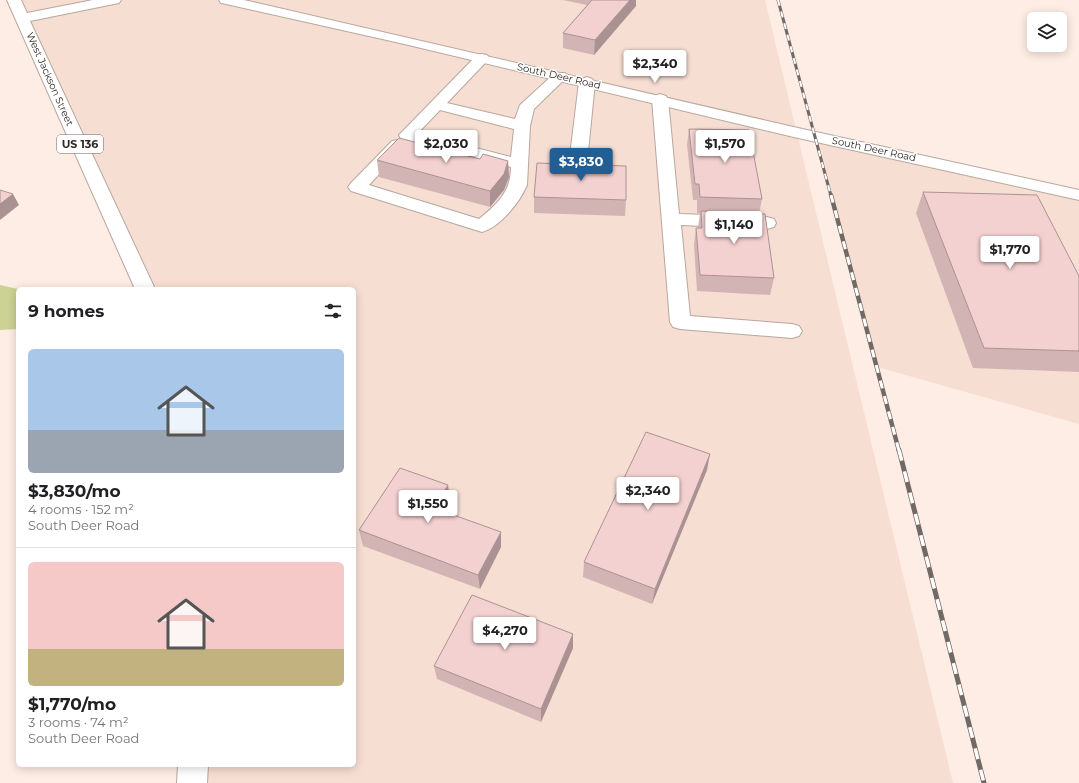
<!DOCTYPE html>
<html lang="en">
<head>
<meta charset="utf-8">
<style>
	body { margin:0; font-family:Montserrat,sans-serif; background:#f2f2f2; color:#202124; height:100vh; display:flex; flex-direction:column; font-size:15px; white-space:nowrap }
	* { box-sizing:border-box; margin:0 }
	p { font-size:13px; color:#757577 }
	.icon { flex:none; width:22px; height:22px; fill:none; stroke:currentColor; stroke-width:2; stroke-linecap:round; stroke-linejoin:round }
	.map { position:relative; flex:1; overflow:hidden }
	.panel { position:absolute; left:16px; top:287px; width:340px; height:480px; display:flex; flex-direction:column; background:#fff; border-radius:6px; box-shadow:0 2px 10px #0003 }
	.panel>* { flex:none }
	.fabs { position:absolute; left:1027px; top:12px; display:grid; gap:8px }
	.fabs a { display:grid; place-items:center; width:40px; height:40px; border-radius:6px; background:#fff; box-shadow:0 2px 10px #0003; font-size:20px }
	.price { position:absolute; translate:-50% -34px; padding:0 9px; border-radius:4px; background:#fff; color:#222; font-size:13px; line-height:26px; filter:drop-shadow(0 1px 2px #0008) }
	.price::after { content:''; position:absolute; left:50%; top:24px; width:12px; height:9px; margin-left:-6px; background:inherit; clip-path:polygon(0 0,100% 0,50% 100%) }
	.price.on { background:#215e94; color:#fff }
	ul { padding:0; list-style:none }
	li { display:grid; align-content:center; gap:8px; height:212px; padding:0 12px }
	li+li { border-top:1px solid #e0e0e0 }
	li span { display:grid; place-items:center; height:124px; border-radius:6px; color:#555 }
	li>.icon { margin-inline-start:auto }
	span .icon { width:72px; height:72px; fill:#fffc; stroke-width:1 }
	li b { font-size:17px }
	h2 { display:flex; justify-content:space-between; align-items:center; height:48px; padding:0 12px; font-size:17px }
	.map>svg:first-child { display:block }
	.built { fill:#f6ded2 }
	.green { fill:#cbd294 }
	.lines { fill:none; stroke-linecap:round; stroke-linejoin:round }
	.minor-casing { stroke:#b7a79e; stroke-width:2 }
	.major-casing { stroke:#b7a79e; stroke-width:2 }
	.minor { fill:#fff; fill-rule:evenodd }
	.major { fill:#fff; fill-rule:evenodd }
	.rail-far2-casing { stroke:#736964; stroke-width:3 }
	.rail-far1-casing { stroke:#736964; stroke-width:4.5 }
	.rail-casing { stroke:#736964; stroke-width:5 }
	.rail-far2 { stroke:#fff; stroke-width:2; stroke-dasharray:6; stroke-linecap:butt }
	.rail-far1 { stroke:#fff; stroke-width:3; stroke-dasharray:8; stroke-linecap:butt }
	.rail { stroke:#fff; stroke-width:3.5; stroke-dasharray:11; stroke-linecap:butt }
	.wall { fill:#d2b4b4 }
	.shaded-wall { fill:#ab9292 }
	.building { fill:#f4d1d1; stroke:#ab9292 }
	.labels { text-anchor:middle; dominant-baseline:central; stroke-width:3; stroke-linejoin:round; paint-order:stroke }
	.far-street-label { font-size:10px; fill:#2f2926; stroke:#fff }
	.shield { fill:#fff; stroke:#6d6967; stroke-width:1 }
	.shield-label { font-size:11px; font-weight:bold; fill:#2f2926 }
</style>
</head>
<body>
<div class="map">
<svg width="1079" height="783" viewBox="0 0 1079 783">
	<rect width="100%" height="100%" fill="#feede4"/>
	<path class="built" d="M14 0H765L953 783H192L193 765H354V289H145Z
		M814 136 1079 195V424L877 367Z"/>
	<path class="green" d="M0 285 18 289V329L0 330Z"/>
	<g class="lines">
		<defs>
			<path id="minor" d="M482 54 487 55 489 58 487 61 447 103 515 119 520 105 555 73H565L568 76 534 109 530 126 527 185C520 202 500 227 482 232L351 191 348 187 351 183 392 141 398 140 404 141 406 145 369 185 479 219C497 204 511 192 511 167L401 139 399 135 477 55ZM440 110 514 129 511 157 418 133Z
				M587 77 592 79 595 82 586 172 583 176 577 177 571 176 568 172 579 82 582 79Z
				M660 94 666 96 668 99 679 214 767 217 774 219 776 223 774 227 767 229 681 225 690 316 792 324 799 326 802 331 799 336 792 338 680 329 673 327 670 322 652 99 654 96Z"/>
			<path id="major" d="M7 0H21L27 13 93 0H121L119 3 114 4 30 21 155 289H135Z
				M219 0H244L798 128 1079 190V200L798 138 400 43 226 4 221 3Z
				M178 765H208L207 783H177Z"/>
		</defs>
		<use href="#minor" class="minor-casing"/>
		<use href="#major" class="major-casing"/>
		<use href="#minor" class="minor"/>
		<use href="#major" class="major"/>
		<defs>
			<path id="rail-far2" d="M778 0 831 196"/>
			<path id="rail-far1" d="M831 195 899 451"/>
			<path id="rail" d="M899 450 984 783"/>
		</defs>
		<use href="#rail-far2" class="rail-far2-casing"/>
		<use href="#rail-far1" class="rail-far1-casing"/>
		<use href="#rail" class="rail-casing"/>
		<use href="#rail-far2" class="rail-far2"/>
		<use href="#rail-far1" class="rail-far1"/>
		<use href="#rail" class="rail"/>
	</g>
	<path class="wall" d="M563 0H636V6L594 55 563 48V33L587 5Z
		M689 129 762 199 759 214 774 278 770 295 697 291 694 245 696 228H698L700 213H697V200H693L687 145Z
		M480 159 508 161 509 177 504 190 490 207 379 177 377 160Z
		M923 192 1079 276V372L973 368 916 213Z
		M534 197 626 200 625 216 534 213Z
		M707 470 652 604 583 577 584 562Z
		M450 500 444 512 501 547 480 589 363 546 359 530Z
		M573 634V648L541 722 437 679 434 666Z"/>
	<path class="shaded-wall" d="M630 0H636V6L594 55 595 40Z
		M508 161 509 177 504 190 490 207V191Z
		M13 194 19 205 0 220V204Z
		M710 454 707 470 652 604 655 589Z
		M448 485 450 500 437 524 434 508Z
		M501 532V547L480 589 478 575Z
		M573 634V648L541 722V709Z"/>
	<path class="building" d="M592 0H630L595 40 563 33Z
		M689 129 749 130 762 199 700 197 699 184H695Z
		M399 138 480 159 483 154 508 161 504 174 490 191 377 160Z
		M537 163 626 166V200L534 197Z
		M0 190 13 194 0 204Z
		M923 192 1037 195 1079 276V351L984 348Z
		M701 211 765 214 774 278 700 275 696 228H702Z
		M646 432 710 454 655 589 584 562Z
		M400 468 448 485 434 508 501 532 478 575 359 530Z
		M472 595 573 634 541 709 434 666Z"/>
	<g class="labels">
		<g class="far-street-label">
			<text transform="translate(559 76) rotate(13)">South Deer Road</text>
			<text transform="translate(50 79) rotate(66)">West Jackson Street</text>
			<text transform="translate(874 149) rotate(12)">South Deer Road</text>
		</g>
		<rect class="shield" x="57" y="135" width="46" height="18" rx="3"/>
		<g class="shield-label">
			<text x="80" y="144">US 136</text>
		</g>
	</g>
</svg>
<div class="fabs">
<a><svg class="icon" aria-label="layers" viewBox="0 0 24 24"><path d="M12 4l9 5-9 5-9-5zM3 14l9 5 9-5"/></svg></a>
</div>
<b class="price" style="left:655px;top:84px">$2,340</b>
<b class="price" style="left:446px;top:164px">$2,030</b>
<b class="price" style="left:725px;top:164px">$1,570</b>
<b class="price on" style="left:581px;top:182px">$3,830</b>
<b class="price" style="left:734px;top:245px">$1,140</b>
<b class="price" style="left:1010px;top:270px">$1,770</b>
<b class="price" style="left:648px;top:511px">$2,340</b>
<b class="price" style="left:428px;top:524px">$1,550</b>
<b class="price" style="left:505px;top:651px">$4,270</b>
<section class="panel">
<h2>9 homes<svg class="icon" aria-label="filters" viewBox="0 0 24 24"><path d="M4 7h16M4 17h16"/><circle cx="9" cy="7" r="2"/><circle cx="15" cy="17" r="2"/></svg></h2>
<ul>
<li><span style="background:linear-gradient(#a9c7e8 65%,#9aa5b1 0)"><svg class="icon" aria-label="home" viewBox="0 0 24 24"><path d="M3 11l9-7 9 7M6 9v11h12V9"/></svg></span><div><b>$3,830/mo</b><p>4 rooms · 152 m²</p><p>South Deer Road</p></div></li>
<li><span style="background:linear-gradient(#f6c9c9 70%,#c2b280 0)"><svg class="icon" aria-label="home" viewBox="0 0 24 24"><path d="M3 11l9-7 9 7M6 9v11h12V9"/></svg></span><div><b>$1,770/mo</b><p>3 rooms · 74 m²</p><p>South Deer Road</p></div></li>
</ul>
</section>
</div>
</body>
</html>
